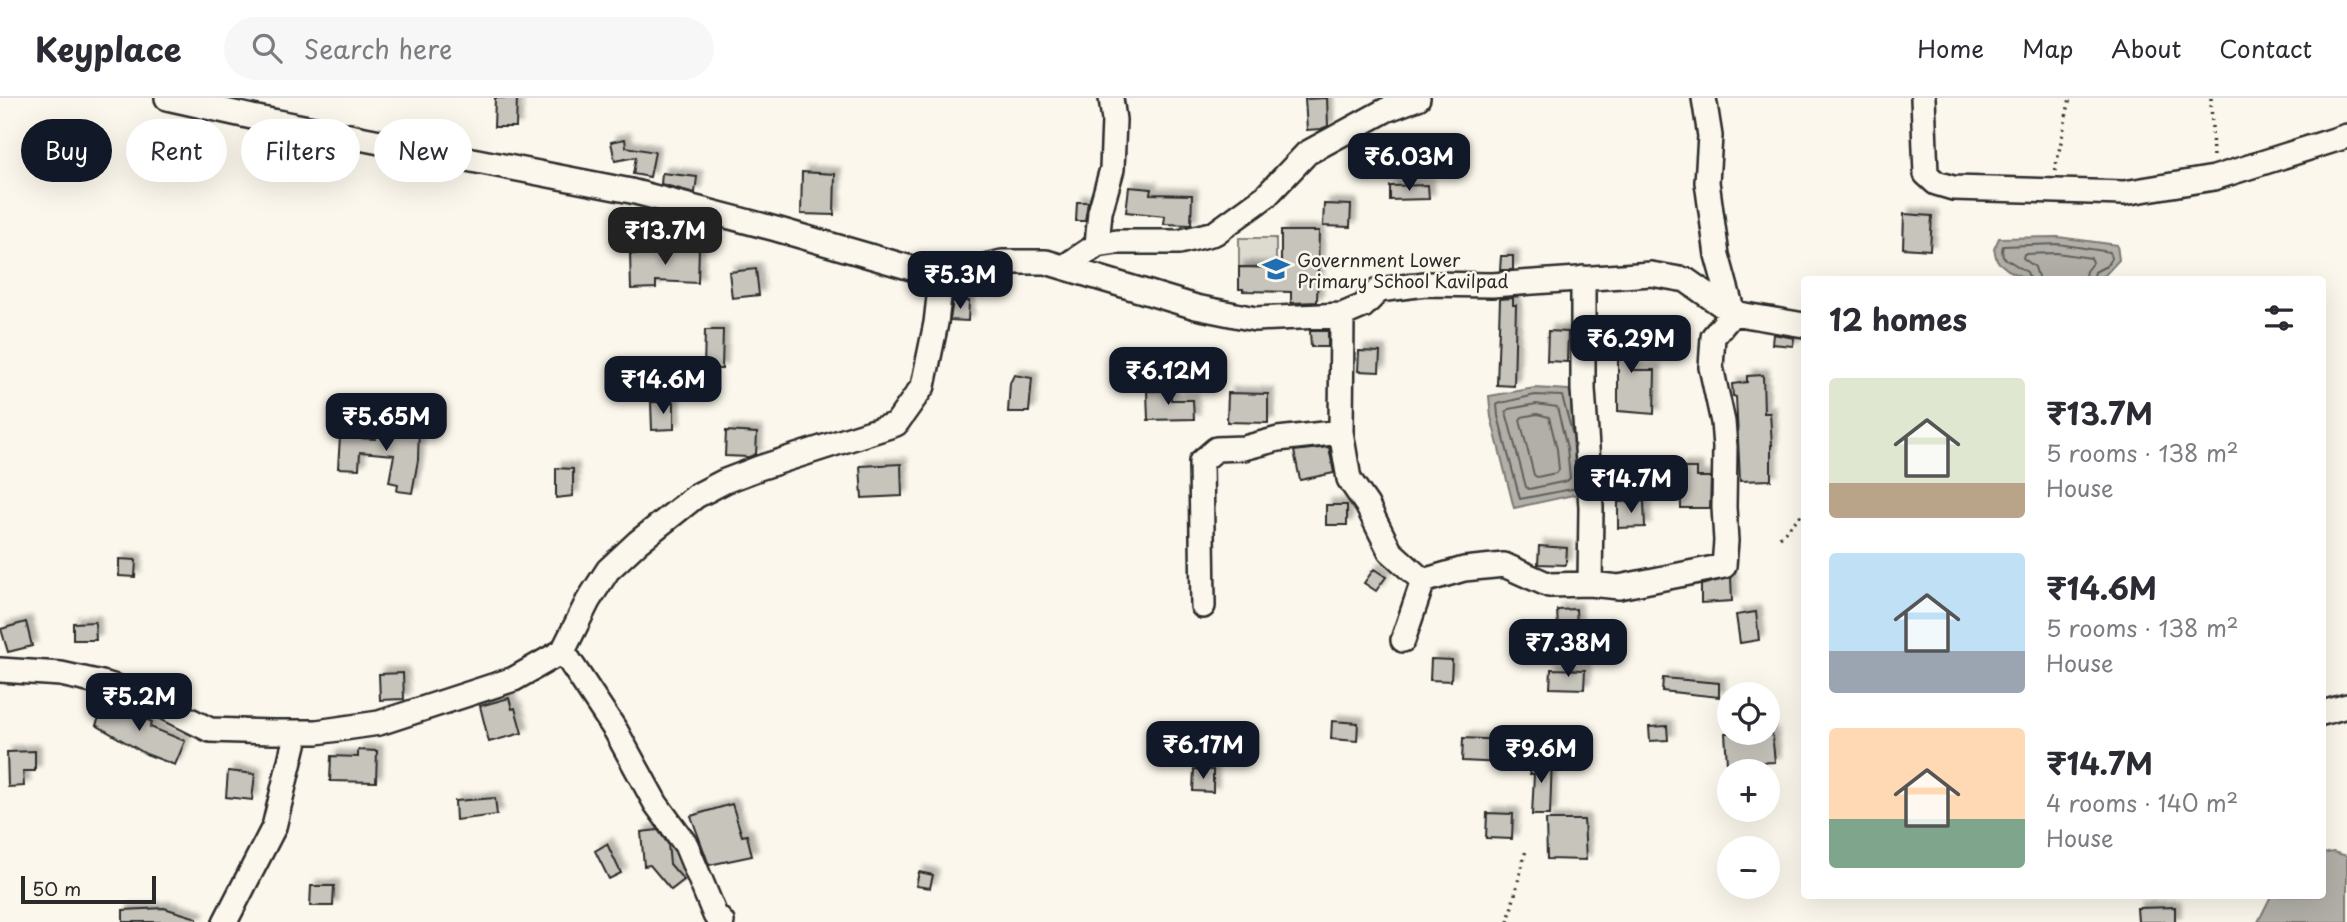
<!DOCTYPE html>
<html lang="en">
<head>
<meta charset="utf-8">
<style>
	body { margin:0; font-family:"Playpen Sans",sans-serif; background:#f7f7f7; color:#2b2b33; height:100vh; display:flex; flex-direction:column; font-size:26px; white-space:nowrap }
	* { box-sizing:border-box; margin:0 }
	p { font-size:23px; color:#7c7c81 }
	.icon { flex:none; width:38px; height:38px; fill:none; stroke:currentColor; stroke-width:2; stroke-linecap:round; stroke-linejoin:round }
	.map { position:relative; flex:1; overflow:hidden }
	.panel { position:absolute; left:1801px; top:178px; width:525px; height:623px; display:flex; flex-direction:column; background:#fff; border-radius:7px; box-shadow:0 7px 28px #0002 }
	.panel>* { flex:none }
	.hud { position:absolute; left:21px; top:21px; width:665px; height:63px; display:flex; gap:14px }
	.fabs { position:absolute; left:1717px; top:584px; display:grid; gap:14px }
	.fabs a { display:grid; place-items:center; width:63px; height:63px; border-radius:50%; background:#fff; box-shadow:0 7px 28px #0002; font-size:35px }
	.scale { position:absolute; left:21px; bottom:18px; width:135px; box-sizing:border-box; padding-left:7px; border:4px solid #2b2b2b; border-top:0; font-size:19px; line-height:24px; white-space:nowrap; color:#2b2b2b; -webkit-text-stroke:5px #fbf7ec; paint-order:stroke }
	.price { position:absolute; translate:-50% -60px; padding:0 16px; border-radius:14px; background:#111827; color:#fff; font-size:23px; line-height:46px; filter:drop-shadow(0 2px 4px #0008) }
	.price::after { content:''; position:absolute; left:50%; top:42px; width:21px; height:16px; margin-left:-10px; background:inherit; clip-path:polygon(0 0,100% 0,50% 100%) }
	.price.selected { background:#222; color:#fff }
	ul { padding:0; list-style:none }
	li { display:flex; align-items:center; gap:21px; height:175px; padding:0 28px }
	li span { display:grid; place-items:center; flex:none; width:196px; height:140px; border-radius:7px; color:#555 }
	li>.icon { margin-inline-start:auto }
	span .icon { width:84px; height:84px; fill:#fffc; stroke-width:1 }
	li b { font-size:30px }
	h2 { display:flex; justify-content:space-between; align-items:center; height:84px; padding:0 28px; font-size:30px }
	.pill { padding:0 24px; border-radius:32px; background:#fff; box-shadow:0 7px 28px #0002; font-size:24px; line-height:63px }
	.pill.selected { background:#111827; color:#fff }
	header { display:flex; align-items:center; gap:42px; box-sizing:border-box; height:98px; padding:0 35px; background:#fff; border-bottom:2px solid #e1e1e2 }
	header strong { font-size:33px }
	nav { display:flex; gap:38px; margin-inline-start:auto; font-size:24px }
	.search { width:490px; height:63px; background:#f7f7f7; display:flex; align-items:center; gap:18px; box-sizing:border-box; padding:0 24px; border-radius:38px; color:#7c7c81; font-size:26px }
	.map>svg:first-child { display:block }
	.green { fill:#dddad0; stroke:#84827e; stroke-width:2 }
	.water { fill:#b1afa7; stroke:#7b7a75; stroke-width:2 }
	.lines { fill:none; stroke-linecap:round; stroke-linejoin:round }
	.shore { stroke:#61605d; stroke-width:2 }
	.building { fill:#c7c4bc; stroke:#2b2b2b; stroke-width:2; filter:url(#shadow) }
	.minor-casing { stroke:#2b2b2b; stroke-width:28 }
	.path { stroke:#2b2b2b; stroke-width:3.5; stroke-dasharray:2 5; stroke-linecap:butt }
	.minor { stroke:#fbf7ec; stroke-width:23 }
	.labels { text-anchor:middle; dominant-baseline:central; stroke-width:5; stroke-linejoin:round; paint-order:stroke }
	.poi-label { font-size:18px; fill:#2b2b2b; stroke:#fbf7ec; text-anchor:start }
</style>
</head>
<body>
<header>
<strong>Keyplace</strong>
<div class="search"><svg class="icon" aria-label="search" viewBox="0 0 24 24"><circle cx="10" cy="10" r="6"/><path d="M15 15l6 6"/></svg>Search here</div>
<nav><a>Home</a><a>Map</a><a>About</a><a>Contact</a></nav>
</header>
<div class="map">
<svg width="2347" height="824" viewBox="0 0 2347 824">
	<defs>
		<filter id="shadow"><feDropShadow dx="5.5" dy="-5.5" stdDeviation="2" flood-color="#0004"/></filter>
	</defs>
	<rect width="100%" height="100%" fill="#fbf7ec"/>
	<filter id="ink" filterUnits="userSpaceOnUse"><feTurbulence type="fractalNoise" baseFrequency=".0143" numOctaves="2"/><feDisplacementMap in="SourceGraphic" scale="14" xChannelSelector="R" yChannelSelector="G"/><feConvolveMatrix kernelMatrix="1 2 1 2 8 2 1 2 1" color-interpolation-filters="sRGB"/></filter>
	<g filter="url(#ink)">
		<path class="green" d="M1239 140H1276V168L1239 169Z"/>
		<path class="water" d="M2058 139 2117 147 2119 162 2104 178 2085 182H2028L2008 172 1997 163 1994 151 1999 140Z
			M1535 290 1569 292 1583 347 1587 394 1514 410 1491 319 1489 298Z
			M2333 754 2347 758V824H2258L2271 798H2322V756Z"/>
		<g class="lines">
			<path class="shore" d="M2030 182 2027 174 2003 159 2002 152 2003 148 2058 146 2110 154 2111 161 2106 168 2095 174 2093 182
				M2039 182 2035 169 2023 160 2024 156 2057 155 2091 160 2093 164 2086 173 2084 182
				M1536 306 1557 309 1567 350 1570 380 1567 383 1529 391 1526 389 1506 314 1509 311Z
				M1537 316 1549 319 1557 351 1559 372 1556 375 1537 379 1534 377 1520 322 1522 319Z
				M1573 338 1562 298 1535 297 1497 306 1498 318 1520 401 1577 390"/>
		</g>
		<path class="building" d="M495 0H517L516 29H494Z
			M1327 0 1328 28 1321 31 1307 32 1305 1Z
			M625 41 626 49 655 54 650 79 633 76 636 59 615 63 611 44Z
			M802 74 835 76 834 117 801 116Z
			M662 75 697 79 695 95 661 86Z
			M1428 87 1429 101 1390 102V88Z
			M1129 89 1151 91 1150 96 1192 97 1191 127 1164 126 1165 118 1126 114Z
			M1077 104H1088L1085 123H1076Z
			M1324 106 1351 107 1350 129 1323 128Z
			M1904 116 1932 118 1930 152 1903 150Z
			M1281 133H1319L1317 204 1291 205V194L1243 193V191H1239V169L1281 170Z
			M670 148 699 149 698 185 656 183V190L631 191 630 156 670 154Z
			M1501 158H1513V172H1500Z
			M756 171 759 197 732 200 729 174Z
			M1513 200V207H1516L1514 288 1497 287 1500 201Z
			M953 202 969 203 968 223 950 222Z
			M1610 230 1634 231 1633 272H1655L1654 316 1618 313V260H1609Z
			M705 232H723L722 271H704Z
			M1310 233H1328V249H1311Z
			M1548 233 1568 234 1567 264 1547 263Z
			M1773 236 1794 240 1793 248 1772 246Z
			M1359 253 1380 254 1379 274 1358 273Z
			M1014 277 1032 280 1029 314H1008L1010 285Z
			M1763 277 1764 315H1770L1772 347H1771V382L1740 383 1736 299 1733 298 1732 286 1747 284V278Z
			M1171 292V302H1193L1194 321 1148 322 1147 293Z
			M1228 295 1268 296V325L1227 324Z
			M651 304H674V331L652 332Z
			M377 327 419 330 418 362 412 395 397 393 398 386 389 384 394 357 360 354 359 371 338 370 340 339 375 341Z
			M726 333 757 335 756 356 749 359 725 358Z
			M1329 349 1334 375 1300 382 1294 353Z
			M901 366 902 398 862 400 860 368Z
			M556 370 573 371V398L556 400Z
			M1680 370H1697V379H1711L1710 410H1681Z
			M1644 403 1645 429 1618 430V404Z
			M1326 407H1347V427H1326Z
			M1539 448 1567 450 1566 467 1538 466Z
			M119 461 136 462 135 479 119 478Z
			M1374 471 1386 479 1376 493 1364 485Z
			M1731 479 1732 503 1701 505V487Z
			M1576 511 1577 530 1558 531 1557 512Z
			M1756 514 1759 542 1740 545 1736 517Z
			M26 524 32 548 8 554 1 531Z
			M95 524 96 542H73V525Z
			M1431 561 1452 562 1451 583 1430 582Z
			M1551 571 1585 572 1584 591 1550 590Z
			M403 575 404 601 380 602 379 576Z
			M1663 580 1719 585V599L1662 593Z
			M509 600 512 611 515 610 522 635 489 644 480 608Z
			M107 601 152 624 150 629 185 643 175 667 146 656 96 627Z
			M1332 623 1358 625 1357 643 1331 641Z
			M1667 628 1668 642 1650 643 1649 629Z
			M1725 635H1772L1775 664 1727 666Z
			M1463 640 1504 642 1503 665 1462 663Z
			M358 652 377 653 376 684 330 683 331 658 358 659Z
			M35 653V673H23L24 688 8 689 7 654Z
			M1530 659 1552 660 1550 717H1532L1534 676H1530Z
			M1194 671 1213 672V694L1193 693Z
			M228 673 255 676 252 702 226 699Z
			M495 700 497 717 456 722 455 703Z
			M732 706 742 738 747 737 752 758 709 767 691 718Z
			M1487 715 1513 716 1512 741 1486 740Z
			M1546 722H1584L1586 762 1547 761Z
			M658 732 668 746 670 766 684 782 671 792 650 767 644 768 641 734Z
			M607 746 621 775 609 781 595 753Z
			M919 774 933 777 930 790 916 788Z
			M311 788H334L333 808H310Z
			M2175 809V824H2138L2137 810Z
			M164 810 197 820V824H123V812Z"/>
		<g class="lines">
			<defs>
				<path id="minor" d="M167 0 252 19 631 93 776 131 918 172 967 173 1002 164H1046L1196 209 1255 221 1342 217 1363 208 1379 192 1425 186 1492 187 1651 176 1686 182 1733 215 1804 227
					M1923 0 1926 76 1936 85 1953 90 2124 95 2214 80 2347 38
					M1097 147 1100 114 1112 71 1114 22 1111 0
					M1064 169 1097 147 1117 144H1179L1215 135 1266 98 1307 55 1386 12 1418 0
					M1583 180V291L1591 409 1590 486
					M1341 334 1342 217
					M1203 508 1201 364 1216 351 1244 350 1278 341 1341 334 1349 381 1367 407 1390 453 1423 483 1464 471 1504 467 1549 487 1590 486 1619 489 1724 468 1726 443 1724 409 1725 349 1723 324 1711 269 1713 239 1733 215 1717 157 1707 84 1710 38 1704 0
					M1403 542 1423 483
					M563 553 616 633 656 706 686 747 715 817 722 824
					M0 572 61 576 106 586 138 596 210 632 273 634H317L379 625 514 581 563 553 588 503 608 472 638 444 696 398 725 383 759 370 896 326 923 288 936 225 942 173
					M2322 615 2347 608
					M225 824 274 729 297 634"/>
			</defs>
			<use href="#minor" class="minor-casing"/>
			<path class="path" d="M2211 0 2213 60
				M2055 73 2070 0
				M1780 439 1804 414
				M1508 824 1526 752"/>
			<use href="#minor" class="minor"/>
		</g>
	</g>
	<defs>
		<symbol id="school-bare" viewBox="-9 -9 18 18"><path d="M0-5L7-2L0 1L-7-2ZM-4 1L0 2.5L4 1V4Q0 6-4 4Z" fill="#1f6fb2" stroke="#fbf7ec" stroke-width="2.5" paint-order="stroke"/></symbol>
	</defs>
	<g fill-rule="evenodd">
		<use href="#school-bare" x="1257" y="152" width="38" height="38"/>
	</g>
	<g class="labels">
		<g class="poi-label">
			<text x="1297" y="161">Government Lower<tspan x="1297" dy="21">Primary School Kavilpad</tspan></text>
		</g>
	</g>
</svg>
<div class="fabs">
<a><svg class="icon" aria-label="locate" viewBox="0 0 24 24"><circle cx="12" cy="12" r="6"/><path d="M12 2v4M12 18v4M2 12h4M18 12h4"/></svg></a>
<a>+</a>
<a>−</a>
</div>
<div class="scale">50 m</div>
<b class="price" style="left:1409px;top:95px">₹6.03M</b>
<b class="price selected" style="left:665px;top:169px">₹13.7M</b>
<b class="price" style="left:960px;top:213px">₹5.3M</b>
<b class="price" style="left:1631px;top:277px">₹6.29M</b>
<b class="price" style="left:1168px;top:309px">₹6.12M</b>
<b class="price" style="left:663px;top:318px">₹14.6M</b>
<b class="price" style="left:386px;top:355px">₹5.65M</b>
<b class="price" style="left:1631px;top:417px">₹14.7M</b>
<b class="price" style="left:1568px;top:581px">₹7.38M</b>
<b class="price" style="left:139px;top:635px">₹5.2M</b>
<b class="price" style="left:1203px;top:683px">₹6.17M</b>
<b class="price" style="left:1541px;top:687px">₹9.6M</b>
<div class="hud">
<a class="pill selected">Buy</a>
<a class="pill">Rent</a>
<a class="pill">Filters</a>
<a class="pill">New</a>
</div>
<section class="panel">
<h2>12 homes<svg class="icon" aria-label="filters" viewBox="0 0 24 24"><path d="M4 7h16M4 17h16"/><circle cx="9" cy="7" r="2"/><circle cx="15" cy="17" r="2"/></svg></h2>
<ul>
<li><span style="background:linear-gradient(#dfe7d0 75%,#b9a48a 0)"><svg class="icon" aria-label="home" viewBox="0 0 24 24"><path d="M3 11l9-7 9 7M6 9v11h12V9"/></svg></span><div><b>₹13.7M</b><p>5 rooms · 138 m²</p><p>House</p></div></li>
<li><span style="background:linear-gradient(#bfe0f5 70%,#9aa5b1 0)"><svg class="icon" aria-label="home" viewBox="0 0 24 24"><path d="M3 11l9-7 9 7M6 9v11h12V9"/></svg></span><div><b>₹14.6M</b><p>5 rooms · 138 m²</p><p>House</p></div></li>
<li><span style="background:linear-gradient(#ffd9b3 65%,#7fa58c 0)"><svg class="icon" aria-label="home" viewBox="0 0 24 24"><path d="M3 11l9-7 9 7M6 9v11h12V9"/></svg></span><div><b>₹14.7M</b><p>4 rooms · 140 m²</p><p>House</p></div></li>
</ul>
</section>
</div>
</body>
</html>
